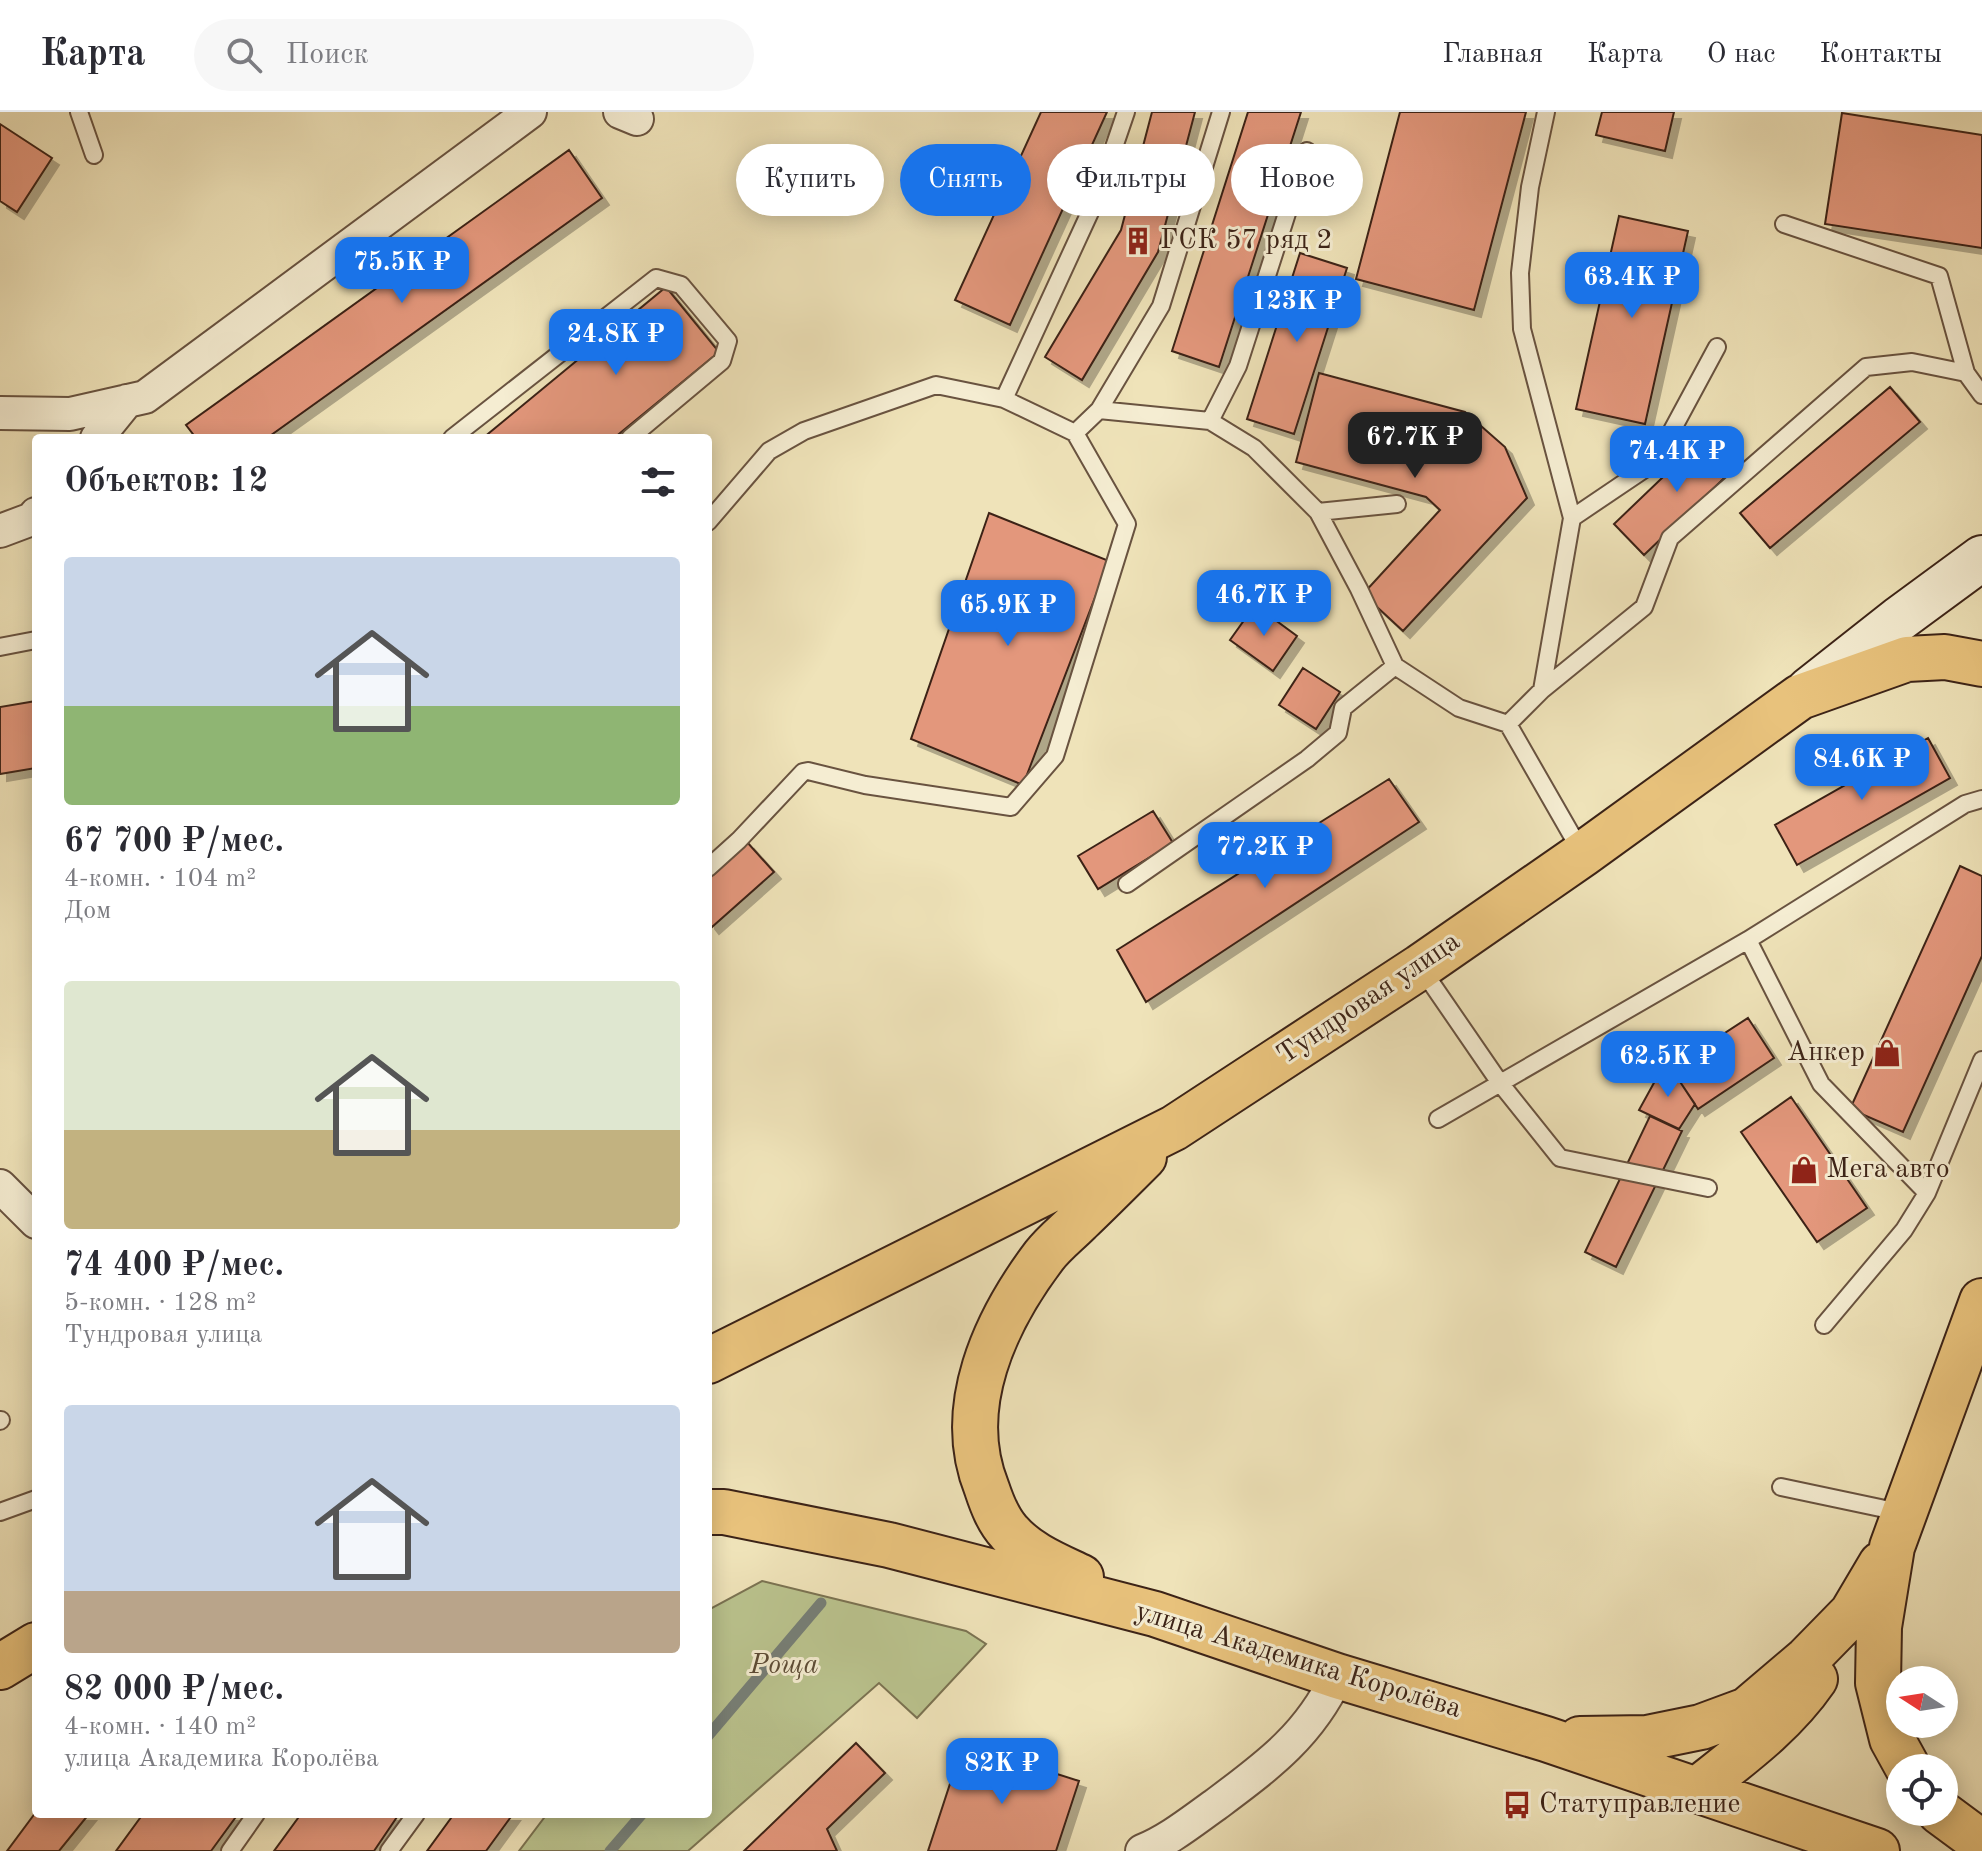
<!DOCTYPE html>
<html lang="ru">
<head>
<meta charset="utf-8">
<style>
	body { margin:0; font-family:"Old Standard TT",serif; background:#f7f7f7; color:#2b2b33; height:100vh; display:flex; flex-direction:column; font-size:30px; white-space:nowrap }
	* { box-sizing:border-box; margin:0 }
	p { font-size:26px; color:#7c7c81 }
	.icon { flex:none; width:44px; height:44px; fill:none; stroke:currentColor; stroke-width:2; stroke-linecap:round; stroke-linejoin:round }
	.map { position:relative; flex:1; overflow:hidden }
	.side { position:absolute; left:32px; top:322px; width:680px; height:1384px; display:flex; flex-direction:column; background:#fff; border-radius:8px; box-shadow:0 4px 20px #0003 }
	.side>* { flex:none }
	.hud { position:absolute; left:736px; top:32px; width:760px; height:72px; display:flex; gap:16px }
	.needle { width:52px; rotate:282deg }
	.controls { position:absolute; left:1886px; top:1554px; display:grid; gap:16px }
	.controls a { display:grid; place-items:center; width:72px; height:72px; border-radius:50%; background:#fff; box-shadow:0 4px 20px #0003; font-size:40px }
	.price { position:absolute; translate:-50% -68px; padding:0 18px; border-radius:16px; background:#1a73e8; color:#fff; font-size:26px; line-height:52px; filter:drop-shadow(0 2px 4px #0008) }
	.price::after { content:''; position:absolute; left:50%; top:48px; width:24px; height:18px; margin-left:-12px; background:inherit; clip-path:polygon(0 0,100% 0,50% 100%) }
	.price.active { background:#222; color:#fff }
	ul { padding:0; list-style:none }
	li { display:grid; align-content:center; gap:16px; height:424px; padding:0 32px }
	li span { display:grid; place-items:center; height:248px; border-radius:8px; color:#555 }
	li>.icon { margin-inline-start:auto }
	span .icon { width:144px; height:144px; fill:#fffc; stroke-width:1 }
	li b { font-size:34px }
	h2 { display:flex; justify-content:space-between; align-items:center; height:96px; padding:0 32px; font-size:34px }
	.pill { padding:0 28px; border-radius:36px; background:#fff; box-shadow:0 4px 20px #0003; font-size:28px; line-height:72px }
	.pill.active { background:#1a73e8; color:#fff }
	header { display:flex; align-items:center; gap:48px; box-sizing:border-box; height:112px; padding:0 40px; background:#fff; border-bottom:2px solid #e1e1e2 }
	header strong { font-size:38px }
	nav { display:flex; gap:44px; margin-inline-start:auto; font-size:28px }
	.search { width:560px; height:72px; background:#f7f7f7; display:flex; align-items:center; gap:20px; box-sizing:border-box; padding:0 28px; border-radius:44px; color:#7c7c81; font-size:30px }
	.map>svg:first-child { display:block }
	.green { fill:#bac38e; stroke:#7b7352; stroke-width:2 }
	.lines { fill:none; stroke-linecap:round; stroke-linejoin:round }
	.stream { stroke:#767f77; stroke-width:11 }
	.building { fill:#e3977b; stroke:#3c2317; stroke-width:2; filter:url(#shadow) }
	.service-casing { stroke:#695340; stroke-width:20 }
	.minor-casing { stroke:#695340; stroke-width:36 }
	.secondary-casing { stroke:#3c2317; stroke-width:48 }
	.primary-casing { stroke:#3c2317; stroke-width:48 }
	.service { stroke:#f5edd2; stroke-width:16 }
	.minor { stroke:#f5edd2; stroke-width:32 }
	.secondary { stroke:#f5edd2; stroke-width:44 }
	.primary { stroke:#e8c27c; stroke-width:44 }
	.labels { text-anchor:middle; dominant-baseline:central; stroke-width:6; stroke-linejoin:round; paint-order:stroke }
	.poi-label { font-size:28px; fill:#3c2317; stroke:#f5edd2; text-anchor:start }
	.street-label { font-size:28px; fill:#3c2317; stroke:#f5edd2 }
	.park-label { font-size:28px; font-style:italic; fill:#5c4b35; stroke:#f5edd2 }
</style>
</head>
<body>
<header>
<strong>Карта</strong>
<div class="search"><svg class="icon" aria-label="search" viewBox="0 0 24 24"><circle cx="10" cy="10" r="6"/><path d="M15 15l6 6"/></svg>Поиск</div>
<nav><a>Главная</a><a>Карта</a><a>О нас</a><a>Контакты</a></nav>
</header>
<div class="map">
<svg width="1982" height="1739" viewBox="0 0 1982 1739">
	<defs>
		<filter id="shadow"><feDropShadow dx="7" dy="7" stdDeviation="0" flood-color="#0004"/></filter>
	</defs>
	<rect width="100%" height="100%" fill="#efe3b9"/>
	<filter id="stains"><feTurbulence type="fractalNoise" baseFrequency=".0025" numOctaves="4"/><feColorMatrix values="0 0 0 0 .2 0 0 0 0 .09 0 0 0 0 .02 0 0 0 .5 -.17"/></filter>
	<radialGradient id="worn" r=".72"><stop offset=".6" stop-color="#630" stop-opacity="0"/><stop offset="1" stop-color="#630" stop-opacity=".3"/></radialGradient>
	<path class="green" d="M762 1469 966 1519 986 1532 917 1606 879 1571 688 1739H519L547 1702H708V1498Z"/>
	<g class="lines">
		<path class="stream" d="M708 1624 821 1491
			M610 1739 642 1702"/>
	</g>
	<path class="building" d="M1041 0H1107L1010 213 955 188Z
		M1152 0H1195L1158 140 1082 268 1045 245 1121 118Z
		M1248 0H1301L1219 255 1172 239Z
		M1400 0H1526L1474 198 1356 167Z
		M1602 0H1674L1665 39 1596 23Z
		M1842 1 1982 23V136L1825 112Z
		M0 12 52 46 17 100 0 89Z
		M569 38 602 86 267 326H196L186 313Z
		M1619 104 1688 119 1645 312 1576 297Z
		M1300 141 1347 156 1294 322 1247 307Z
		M666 175 719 240 614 326H483Z
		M1319 261 1465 300 1505 335 1527 386 1403 519 1363 482 1440 398 1426 385 1296 350Z
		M1890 275 1920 310 1770 436 1740 401Z
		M1710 320 1740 351 1644 443 1614 412Z
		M989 401 1109 449 1023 673 911 627Z
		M1255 493 1297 524 1273 559 1230 528Z
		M1303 556 1340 580 1316 617 1279 593Z
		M36 589V656L0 662V595Z
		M1928 626 1950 666 1797 753 1775 713Z
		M1389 667 1419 710 1146 890 1117 838Z
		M1153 699 1173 731 1098 777 1078 744Z
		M747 730 774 760 712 815 708 810V765Z
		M1960 754 1982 764V844L1903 1020 1850 997Z
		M1748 906 1774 946 1698 997 1671 956Z
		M1666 949 1695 992 1679 1017 1639 998Z
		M1791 985 1867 1096 1817 1130 1741 1020Z
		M1650 1004 1682 1019 1616 1155 1585 1140Z
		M856 1631 885 1661 827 1717 837 1739H744Z
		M963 1632 1079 1669 1056 1739H928Z
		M36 1700V1702H89L59 1739H7Z
		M143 1702H238L211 1739H116Z
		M301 1702H399L374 1739H274Z
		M454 1702H513L486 1739H427Z"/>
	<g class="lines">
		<defs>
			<path id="service" d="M79 0 94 43
				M1784 112 1939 164 1966 261 1982 283
				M1004 287 1097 85 1126 0
				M1099 298 1210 309 1254 336 1318 400 1359 477 1395 554 1459 596 1508 612 1582 741
				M1210 309 1238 254 1307 39
				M452 326 656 166 681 173 728 229 722 249 630 326
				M1318 400 1397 392
				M1572 406 1655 350 1717 235
				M708 410 769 339 804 319 936 273 1004 287 1075 321
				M0 535 36 528
				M1542 578 1644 495 1670 426 1866 255 1912 250 1966 261
				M1508 612 1542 578 1572 406 1522 217 1520 161 1530 75 1546 0
				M708 756 739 728 803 660 808 659 865 673 1011 695 1055 644 1127 412 1075 321 1099 298 1161 194 1221 0
				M1127 772 1307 647 1338 621 1343 596 1395 554
				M1748 828 1821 972 1927 1081 1904 1118 1824 1213
				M1421 856 1500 971 1560 1046 1708 1076
				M1438 1007 1748 828 1965 692 1982 687
				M1927 1081 1982 948
				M0 1309 1 1308
				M1781 1375 1904 1401
				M0 1400 36 1387
				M230 1739 256 1702
				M389 1739 416 1702"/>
			<path id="minor" d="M620 0 637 7
				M0 301 70 302 145 285 530 0
				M97 326 127 289
				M0 419 32 407 36 402
				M0 1074 36 1110
				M1142 1739C1169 1728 1191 1710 1215 1693 1267 1654 1309 1624 1337 1564"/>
			<path id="secondary" d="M1809 578 1899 507 1982 446"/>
			<path id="primary" d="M708 1249 1174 1016 1420 855 1583 742 1800 585 1907 547 1945 545 1982 552
				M708 1400H724L889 1433 1155 1502 1337 1564 1546 1627 1877 1739
				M1081 1465C1056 1453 1028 1442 1009 1420 998 1408 992 1392 987 1377 954 1296 995 1209 1044 1144 1054 1131 1067 1121 1079 1109 1101 1088 1122 1067 1144 1045
				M0 1555 36 1533
				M1580 1627 1647 1626 1701 1615 1747 1598 1807 1547 1852 1501 1881 1452
				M1908 1656 1892 1627 1878 1571 1879 1515 1892 1435 1982 1189
				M1698 1677C1741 1643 1784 1612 1815 1567
				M1940 1700 1982 1731"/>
		</defs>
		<use href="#service" class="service-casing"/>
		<use href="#minor" class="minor-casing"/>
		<use href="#secondary" class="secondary-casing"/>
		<use href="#primary" class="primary-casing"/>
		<use href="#service" class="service"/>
		<use href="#minor" class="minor"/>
		<use href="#secondary" class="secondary"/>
		<use href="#primary" class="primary"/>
	</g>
	<defs>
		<symbol id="building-bare" viewBox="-9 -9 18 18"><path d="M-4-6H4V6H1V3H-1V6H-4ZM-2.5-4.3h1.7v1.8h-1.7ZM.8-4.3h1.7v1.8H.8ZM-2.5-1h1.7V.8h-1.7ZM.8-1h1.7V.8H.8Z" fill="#8f2418" stroke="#f5edd2" stroke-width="2.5" paint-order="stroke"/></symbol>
		<symbol id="shop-bare" viewBox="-9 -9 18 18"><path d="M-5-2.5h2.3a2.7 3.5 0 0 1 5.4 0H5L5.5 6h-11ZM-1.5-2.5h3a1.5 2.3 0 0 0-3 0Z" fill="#8f2418" stroke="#f5edd2" stroke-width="2.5" paint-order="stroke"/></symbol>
		<symbol id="bus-bare" viewBox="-9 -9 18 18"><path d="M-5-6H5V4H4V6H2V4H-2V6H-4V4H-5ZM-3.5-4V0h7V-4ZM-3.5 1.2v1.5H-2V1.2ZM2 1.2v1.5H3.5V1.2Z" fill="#8f2418" stroke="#f5edd2" stroke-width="2.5" paint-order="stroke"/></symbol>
	</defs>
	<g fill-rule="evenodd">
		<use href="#building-bare" x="1118" y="109" width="40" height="40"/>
		<use href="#shop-bare" x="1867" y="921" width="40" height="40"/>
		<use href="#shop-bare" x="1784" y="1038" width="40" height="40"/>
		<use href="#bus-bare" x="1497" y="1673" width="40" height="40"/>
	</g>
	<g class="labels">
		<g class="poi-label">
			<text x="1160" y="129">ГСК 57 ряд 2</text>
			<text x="1865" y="941" text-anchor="end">Анкер</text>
			<text x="1826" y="1058">Мега авто</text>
			<text x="1539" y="1693">Статуправление</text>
		</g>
		<g class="street-label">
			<text transform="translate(1369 887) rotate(-34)">Тундровая улица</text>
			<text transform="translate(1298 1549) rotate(17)">улица Академика Королёва</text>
		</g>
		<g class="park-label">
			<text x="784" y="1554">Роща</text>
		</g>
	</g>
	<rect width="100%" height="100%" filter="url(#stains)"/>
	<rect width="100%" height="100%" fill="url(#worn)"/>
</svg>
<div class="controls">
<a><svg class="needle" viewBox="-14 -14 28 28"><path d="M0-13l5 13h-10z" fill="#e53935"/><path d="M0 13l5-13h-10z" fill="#7c7c81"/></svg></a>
<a><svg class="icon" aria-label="locate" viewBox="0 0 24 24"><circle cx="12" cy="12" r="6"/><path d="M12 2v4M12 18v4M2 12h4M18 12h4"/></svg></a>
</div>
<b class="price" style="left:402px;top:193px">75.5K ₽</b>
<b class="price" style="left:1632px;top:208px">63.4K ₽</b>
<b class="price" style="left:1297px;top:232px">123K ₽</b>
<b class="price" style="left:616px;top:265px">24.8K ₽</b>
<b class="price active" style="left:1415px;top:368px">67.7K ₽</b>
<b class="price" style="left:1677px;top:382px">74.4K ₽</b>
<b class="price" style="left:1264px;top:526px">46.7K ₽</b>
<b class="price" style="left:1008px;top:536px">65.9K ₽</b>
<b class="price" style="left:1862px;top:690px">84.6K ₽</b>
<b class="price" style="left:1265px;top:778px">77.2K ₽</b>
<b class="price" style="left:1668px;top:987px">62.5K ₽</b>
<b class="price" style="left:1002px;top:1694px">82K ₽</b>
<div class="hud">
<a class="pill">Купить</a>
<a class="pill active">Снять</a>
<a class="pill">Фильтры</a>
<a class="pill">Новое</a>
</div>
<section class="side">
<h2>Объектов: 12<svg class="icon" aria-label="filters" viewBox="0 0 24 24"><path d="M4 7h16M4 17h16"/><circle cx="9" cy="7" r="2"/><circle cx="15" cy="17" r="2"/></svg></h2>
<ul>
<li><span style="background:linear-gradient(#c9d6e8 60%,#8fb573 0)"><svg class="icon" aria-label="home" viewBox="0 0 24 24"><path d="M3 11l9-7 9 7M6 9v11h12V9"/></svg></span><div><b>67 700 ₽/мес.</b><p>4-комн. · 104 m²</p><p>Дом</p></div></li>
<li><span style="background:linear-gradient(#dfe7d0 60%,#c2b280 0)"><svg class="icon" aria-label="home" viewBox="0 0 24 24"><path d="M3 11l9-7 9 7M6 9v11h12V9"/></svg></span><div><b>74 400 ₽/мес.</b><p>5-комн. · 128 m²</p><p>Тундровая улица</p></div></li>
<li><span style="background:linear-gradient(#c9d6e8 75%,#b9a48a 0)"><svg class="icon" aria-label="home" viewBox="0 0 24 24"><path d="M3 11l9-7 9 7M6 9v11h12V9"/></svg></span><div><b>82 000 ₽/мес.</b><p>4-комн. · 140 m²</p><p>улица Академика Королёва</p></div></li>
</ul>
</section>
</div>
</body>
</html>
